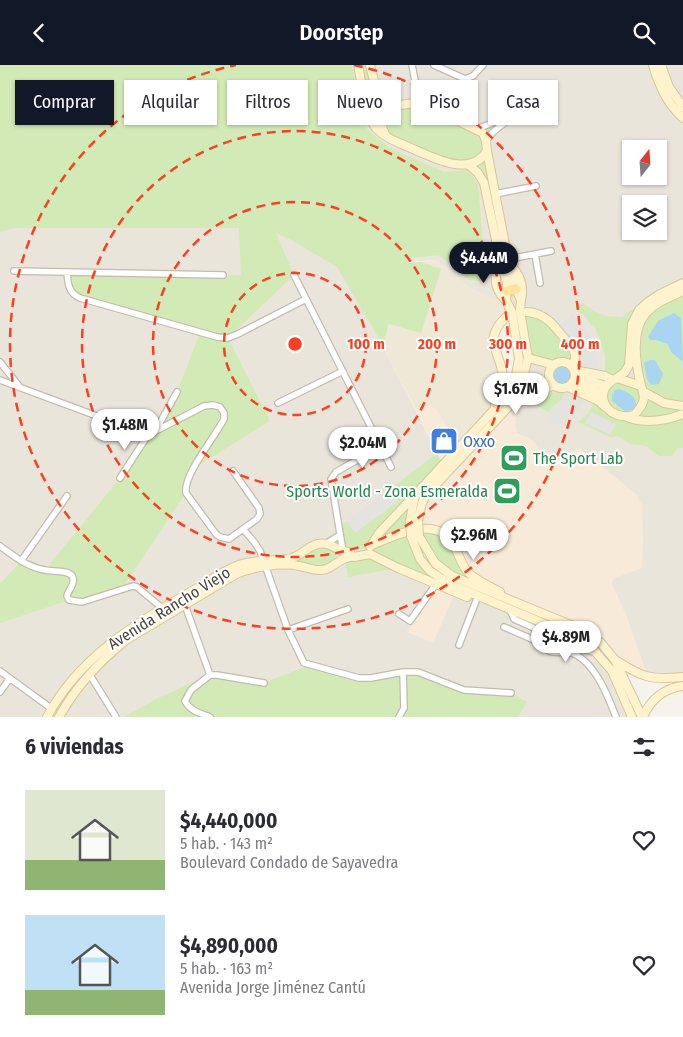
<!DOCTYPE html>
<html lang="es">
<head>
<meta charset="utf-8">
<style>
	body { margin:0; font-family:"Fira Sans Condensed",sans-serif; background:#f2f2f3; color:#2b2b33; height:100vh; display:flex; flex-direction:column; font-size:19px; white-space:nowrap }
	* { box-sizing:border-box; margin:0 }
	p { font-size:16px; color:#7c7c81 }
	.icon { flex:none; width:28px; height:28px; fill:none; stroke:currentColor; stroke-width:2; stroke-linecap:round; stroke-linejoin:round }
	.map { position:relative; height:652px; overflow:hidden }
	.sheet { display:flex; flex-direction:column; background:#fff; flex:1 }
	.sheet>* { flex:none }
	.banner { position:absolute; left:15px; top:15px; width:654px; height:45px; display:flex; gap:10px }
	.needle { width:32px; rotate:17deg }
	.controls { position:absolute; left:622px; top:75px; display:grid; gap:10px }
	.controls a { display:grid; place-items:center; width:45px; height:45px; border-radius:0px; background:#fff; box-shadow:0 1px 4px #0004; font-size:25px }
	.price { position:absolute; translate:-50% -42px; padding:0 11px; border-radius:18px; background:#fff; color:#222; font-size:16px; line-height:32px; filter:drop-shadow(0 1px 2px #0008) }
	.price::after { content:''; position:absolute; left:50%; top:30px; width:15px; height:11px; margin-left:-8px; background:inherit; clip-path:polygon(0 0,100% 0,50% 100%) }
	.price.on { background:#111827; color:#fff }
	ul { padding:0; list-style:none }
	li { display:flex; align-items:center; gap:15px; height:125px; padding:0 25px }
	li span { display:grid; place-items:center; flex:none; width:140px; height:100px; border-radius:0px; color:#555 }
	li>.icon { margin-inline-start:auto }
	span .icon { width:60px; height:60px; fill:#fffc; stroke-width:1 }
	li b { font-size:21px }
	h2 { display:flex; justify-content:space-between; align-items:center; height:60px; padding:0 25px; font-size:21px }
	.chip { padding:0 18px; border-radius:0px; background:#fff; box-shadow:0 1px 4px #0004; font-size:18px; line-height:45px }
	.chip.on { background:#111827; color:#fff }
	header { display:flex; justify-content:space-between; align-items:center; height:65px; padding:0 25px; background:#111827; color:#fff; font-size:22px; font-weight:600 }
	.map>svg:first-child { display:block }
	.residential { fill:#eae5da; fill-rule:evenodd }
	.commercial { fill:#f7ead8 }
	.education { fill:#efe8d6 }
	.green { fill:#d2eab5 }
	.parking { fill:#e5e3e0 }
	.water { fill:#a9d4f2 }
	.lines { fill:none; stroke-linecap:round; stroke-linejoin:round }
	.street-casing { stroke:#c2bbae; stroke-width:8 }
	.secondary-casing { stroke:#d6c79b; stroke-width:10 }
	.primary-casing { stroke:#e6c16a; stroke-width:11 }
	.street { stroke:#fff; stroke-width:5.5 }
	.secondary { stroke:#fff3cd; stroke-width:8 }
	.primary { stroke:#ffe39c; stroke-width:9 }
	.secondary-bridge-casing { stroke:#d6c79b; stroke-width:10; stroke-linecap:butt }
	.secondary-bridge { stroke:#fff3cd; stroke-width:8 }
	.ring { fill:none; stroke:#fc3f1d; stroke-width:2.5; stroke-dasharray:9 6 }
	.labels { text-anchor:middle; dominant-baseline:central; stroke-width:4; stroke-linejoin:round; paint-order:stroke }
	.shop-label { font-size:16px; fill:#366cbe; stroke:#fff; text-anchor:start }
	.leisure-label { font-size:16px; fill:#27864d; stroke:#fff; text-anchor:start }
	.street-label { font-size:16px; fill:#4b4439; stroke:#fff }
	.centre { fill:#fc3f1d; stroke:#fff; stroke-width:2.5 }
	.ring-label { font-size:15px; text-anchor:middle; font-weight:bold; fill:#fc3f1d; stroke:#fff; stroke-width:4; stroke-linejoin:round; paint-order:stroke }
</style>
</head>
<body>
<header><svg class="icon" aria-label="back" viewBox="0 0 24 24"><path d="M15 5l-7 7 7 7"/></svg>Doorstep<svg class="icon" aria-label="search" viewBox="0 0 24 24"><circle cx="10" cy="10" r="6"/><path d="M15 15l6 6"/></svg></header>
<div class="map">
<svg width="683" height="652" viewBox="0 0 683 652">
	<rect width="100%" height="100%" fill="#f6f3ec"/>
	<path class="residential" d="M0 0H683V612H648L601 578 526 541 511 339 528 293 520 246 509 243 470 223 436 195 338 202 383 281 443 400 417 428 411 471 430 506 592 583 612 606 632 652H0ZM631 84H659V111H631ZM631 139H659V166H631Z"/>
	<path class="commercial" d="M511 339 518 344 515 357 517 368 529 373 536 379 549 401 579 382 636 429 642 440 643 475 642 503 613 514 612 519 627 552 648 612 635 607 601 578 526 541 471 509 418 456 422 438Z
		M429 340 437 345 458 384 443 400 417 347Z
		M439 521 455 527 433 578 407 567Z"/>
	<path class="education" d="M436 195 470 223 507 239 509 243 506 252 494 269 503 313 493 346 458 384 437 345 429 341 417 347 383 281 408 198Z"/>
	<path class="green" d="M0 0H352L365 62 390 83 444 107 468 105 478 119 486 217 469 215 439 190 406 193 408 198 421 197 441 204 421 268 389 259 383 281 337 202 291 175 276 168 294 210 228 273 270 356 194 403 186 428 121 525 82 537 69 535 0 558V519L21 496 45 505 120 413 148 370 156 365 177 327 200 268 73 230 67 208 241 210 239 163H13L0 167Z
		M358 0H370L383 40 417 37 476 64 481 63 529 29 533 35 486 76 510 200 506 214 484 118 471 100 444 97 375 62Z
		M683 226V383H678L672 391H659L646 381 631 379 617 371 612 373 578 357 587 350 595 336 603 335 612 315 605 309V290L594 260 592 261 584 250 576 244 583 238 596 247 606 251 622 252 647 233 648 237 629 300 617 313 641 321 635 282 645 249Z
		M527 247 541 250 573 283 572 302 563 297 555 299 528 293 522 257Z
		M562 323H564C566 336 555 337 549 347L527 336 546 329 559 327Z
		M437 388 443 400 417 428 411 471 430 506 491 537 476 536 399 503 348 512 345 493 369 489V484H336V498L330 503 298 500 243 506 111 587 59 652H47L52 644 106 581 228 505 290 493 336 474 339 462 347 456 356 467 398 436 389 425Z
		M426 464 443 468 471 509 526 541 442 504 419 471Z
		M309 600 359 613 412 606 456 622 511 628 527 637 518 652H124L158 633 210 610 264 618Z"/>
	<path class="parking" d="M572 249 586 264 594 280 597 293V305L586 304 581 296 579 286 559 261Z
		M570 325 585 337 575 349 561 358 553 360 549 347 550 344 560 337 565 328Z
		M591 347 616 359 610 370 585 358Z
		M389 425 398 436 355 468 347 456Z"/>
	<path class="water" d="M674 248 681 253 683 297 671 287 668 279 656 275H650L648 272 658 256Z
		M650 295H655L663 309 659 319 651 320 647 314 644 298Z
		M549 310a13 13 0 1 1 26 0a13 13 0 1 1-26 0Z
		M618 324C627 327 634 329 636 339L633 345 625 346 612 336V330L615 325Z"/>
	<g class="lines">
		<defs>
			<path id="street" d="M412 0 419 37
				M434 0 465 14 473 11 483 0
				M476 64 490 59 529 29 533 35 493 67 486 76
				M495 129 536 121
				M535 189 540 218
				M509 194 551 186
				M14 206 223 210
				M67 208C68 220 69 228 80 233L217 272 228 273 238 269 306 234
				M294 210 391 402
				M0 297 19 321
				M0 315 148 370 204 341 213 340 220 342 224 348V354C215 372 183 410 186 428L216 469 220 472 229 474 257 454 260 449 259 443 233 406
				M278 338 343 306
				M156 365 177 327
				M120 413 148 370
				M243 464 255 478 260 486 288 565 304 598 359 613H371L403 607H418L464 625 511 628
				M327 478 340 470
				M0 481C14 491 27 502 45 505 52 507 71 504 73 513 75 520 68 525 67 531L69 535 82 537 133 521 137 522 162 543
				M343 487 331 414 336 407 380 382
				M21 496 67 431
				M185 540 210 610
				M510 545 514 554 581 584 595 587
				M399 549 410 556 436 519
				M504 562 541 578 549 586C556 589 564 586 572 588 595 597 608 631 616 652
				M288 565 348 544
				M553 570 558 587
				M459 580 476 536
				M0 606 52 644
				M90 610 116 652
				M210 610H217L264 618
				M0 627 10 613
				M210 652C200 648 190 646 185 636L191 625 210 610
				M399 652 404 643 403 607"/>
			<path id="secondary" d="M358 0C362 18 364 49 376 63 386 74 400 78 413 84 435 93 470 113 487 86
				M370 0 377 28 383 40 395 41 419 37 483 68 486 76 487 86 512 216
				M653 0C659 21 667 38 683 53
				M661 0 669 22 683 42
				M385 69C378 57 383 48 394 42
				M468 99 478 108 484 118 500 194 507 217
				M500 194C495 212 492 221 506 236
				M510 200C521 210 524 221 521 235
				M527 247C545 248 554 260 565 274 569 278 575 284 575 290 576 295 574 298 572 302
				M528 293 554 300
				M549 310a13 13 0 1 1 26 0a13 13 0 1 1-26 0Z
				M574 305 605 311 612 315
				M575 311 606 321
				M617 313 625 307 629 300 632 259 639 245 648 237 660 229 683 218
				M617 313 641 321C647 333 643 341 634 350 606 358 590 325 617 313Z
				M573 317 603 329
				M641 321C636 300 630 266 646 248 656 237 670 232 683 226
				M568 322 599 336 605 342
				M644 327 664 338 683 341
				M516 332 545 324 554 320
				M495 341C498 332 503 324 503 314 503 288 480 277 506 252
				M627 352C645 359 665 356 683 349
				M418 456 422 438 426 430 511 339 520 324 528 293 520 246 521 235 514 220
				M410 457 414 434 417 428 506 332 516 310 519 294 512 247 506 236 507 220
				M411 471 420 494 430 506 450 519 569 569 592 583 612 606 632 652
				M419 471 435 498 452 511 578 563 601 578 615 595 642 652
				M370 481C390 472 429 453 448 472 457 481 459 496 467 506 474 515 490 521 500 527
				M371 481 379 468 414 431
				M354 492 370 489 398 503 467 532
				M617 596C643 613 652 615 683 612
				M47 652C79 592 135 559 192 526 208 517 225 504 242 499 258 494 276 497 292 493 302 490 308 481 318 479 332 476 336 487 350 487
				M59 652C75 623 100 596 126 575L236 509C252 502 282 497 299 501 307 502 314 506 322 505 333 504 339 493 350 492
				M643 652C650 635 664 623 683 621"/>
			<path id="primary" d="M507 226 516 224"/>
		</defs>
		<use href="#street" class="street-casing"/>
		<use href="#secondary" class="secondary-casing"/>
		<use href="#primary" class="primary-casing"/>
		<use href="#street" class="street"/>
		<use href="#secondary" class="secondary"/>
		<use href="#primary" class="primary"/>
		<defs>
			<path id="secondary-bridge" d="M418 456 419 471
				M410 457 411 471"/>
		</defs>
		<use href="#secondary-bridge" class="secondary-bridge-casing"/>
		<use href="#secondary-bridge" class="secondary-bridge"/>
	</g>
	<g class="ring">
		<circle cx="295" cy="279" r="71"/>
		<circle cx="295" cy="279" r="142"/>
		<circle cx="295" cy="279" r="213"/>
		<path d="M354 0A285 285 0 1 1 236 0"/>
	</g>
	<defs>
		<symbol id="shop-square" viewBox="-11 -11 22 22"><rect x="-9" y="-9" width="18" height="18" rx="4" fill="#3f7fe0" stroke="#fff"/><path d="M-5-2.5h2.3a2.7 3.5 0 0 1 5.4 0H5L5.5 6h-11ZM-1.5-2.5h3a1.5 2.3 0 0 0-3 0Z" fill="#fff"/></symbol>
		<symbol id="stadium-square" viewBox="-11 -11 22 22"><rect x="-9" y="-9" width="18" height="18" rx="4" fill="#2e9e5b" stroke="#fff"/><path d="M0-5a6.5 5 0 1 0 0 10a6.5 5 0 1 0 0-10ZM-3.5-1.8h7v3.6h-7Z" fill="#fff"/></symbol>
	</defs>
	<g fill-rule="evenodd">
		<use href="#shop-square" x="428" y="360" width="32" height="32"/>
		<use href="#stadium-square" x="498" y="377" width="32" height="32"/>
		<use href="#stadium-square" x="491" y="410" width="32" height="32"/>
	</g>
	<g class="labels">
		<g class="shop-label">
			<text x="463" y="376">Oxxo</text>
		</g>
		<g class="leisure-label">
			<text x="533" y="393">The Sport Lab</text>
			<text x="488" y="426" text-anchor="end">Sports World - Zona Esmeralda</text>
		</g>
		<g class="street-label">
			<text transform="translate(169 543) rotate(-32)">Avenida Rancho Viejo</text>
		</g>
	</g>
	<circle cx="295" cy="279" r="8" class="centre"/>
	<g class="ring-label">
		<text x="366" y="284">100 m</text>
		<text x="437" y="284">200 m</text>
		<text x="508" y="284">300 m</text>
		<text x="580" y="284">400 m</text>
	</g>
</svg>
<div class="controls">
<a><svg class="needle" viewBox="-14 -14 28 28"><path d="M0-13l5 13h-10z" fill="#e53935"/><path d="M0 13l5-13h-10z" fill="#7c7c81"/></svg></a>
<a><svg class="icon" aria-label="layers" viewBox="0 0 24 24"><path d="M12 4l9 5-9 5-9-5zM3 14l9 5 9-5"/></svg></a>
</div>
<b class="price on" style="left:484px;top:219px">$4.44M</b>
<b class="price" style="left:516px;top:350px">$1.67M</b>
<b class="price" style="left:125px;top:386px">$1.48M</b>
<b class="price" style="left:363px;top:404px">$2.04M</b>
<b class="price" style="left:474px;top:496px">$2.96M</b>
<b class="price" style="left:566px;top:598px">$4.89M</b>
<div class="banner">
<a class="chip on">Comprar</a>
<a class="chip">Alquilar</a>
<a class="chip">Filtros</a>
<a class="chip">Nuevo</a>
<a class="chip">Piso</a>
<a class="chip">Casa</a>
</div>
</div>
<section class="sheet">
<h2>6 viviendas<svg class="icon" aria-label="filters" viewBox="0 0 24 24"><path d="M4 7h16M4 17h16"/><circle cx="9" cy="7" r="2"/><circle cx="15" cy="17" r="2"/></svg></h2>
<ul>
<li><span style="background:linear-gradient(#dfe7d0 70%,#8fb573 0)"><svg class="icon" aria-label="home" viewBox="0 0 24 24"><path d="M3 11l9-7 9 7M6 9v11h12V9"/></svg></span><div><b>$4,440,000</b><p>5 hab. · 143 m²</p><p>Boulevard Condado de Sayavedra</p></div><svg class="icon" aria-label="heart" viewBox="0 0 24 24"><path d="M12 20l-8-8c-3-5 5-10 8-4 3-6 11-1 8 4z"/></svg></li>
<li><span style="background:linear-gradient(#bfe0f5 75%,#8fb573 0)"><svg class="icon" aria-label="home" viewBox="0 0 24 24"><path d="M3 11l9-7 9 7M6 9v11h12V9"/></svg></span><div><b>$4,890,000</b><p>5 hab. · 163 m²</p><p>Avenida Jorge Jiménez Cantú</p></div><svg class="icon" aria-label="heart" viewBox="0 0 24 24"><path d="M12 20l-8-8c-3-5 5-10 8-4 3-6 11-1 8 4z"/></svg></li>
</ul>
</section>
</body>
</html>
